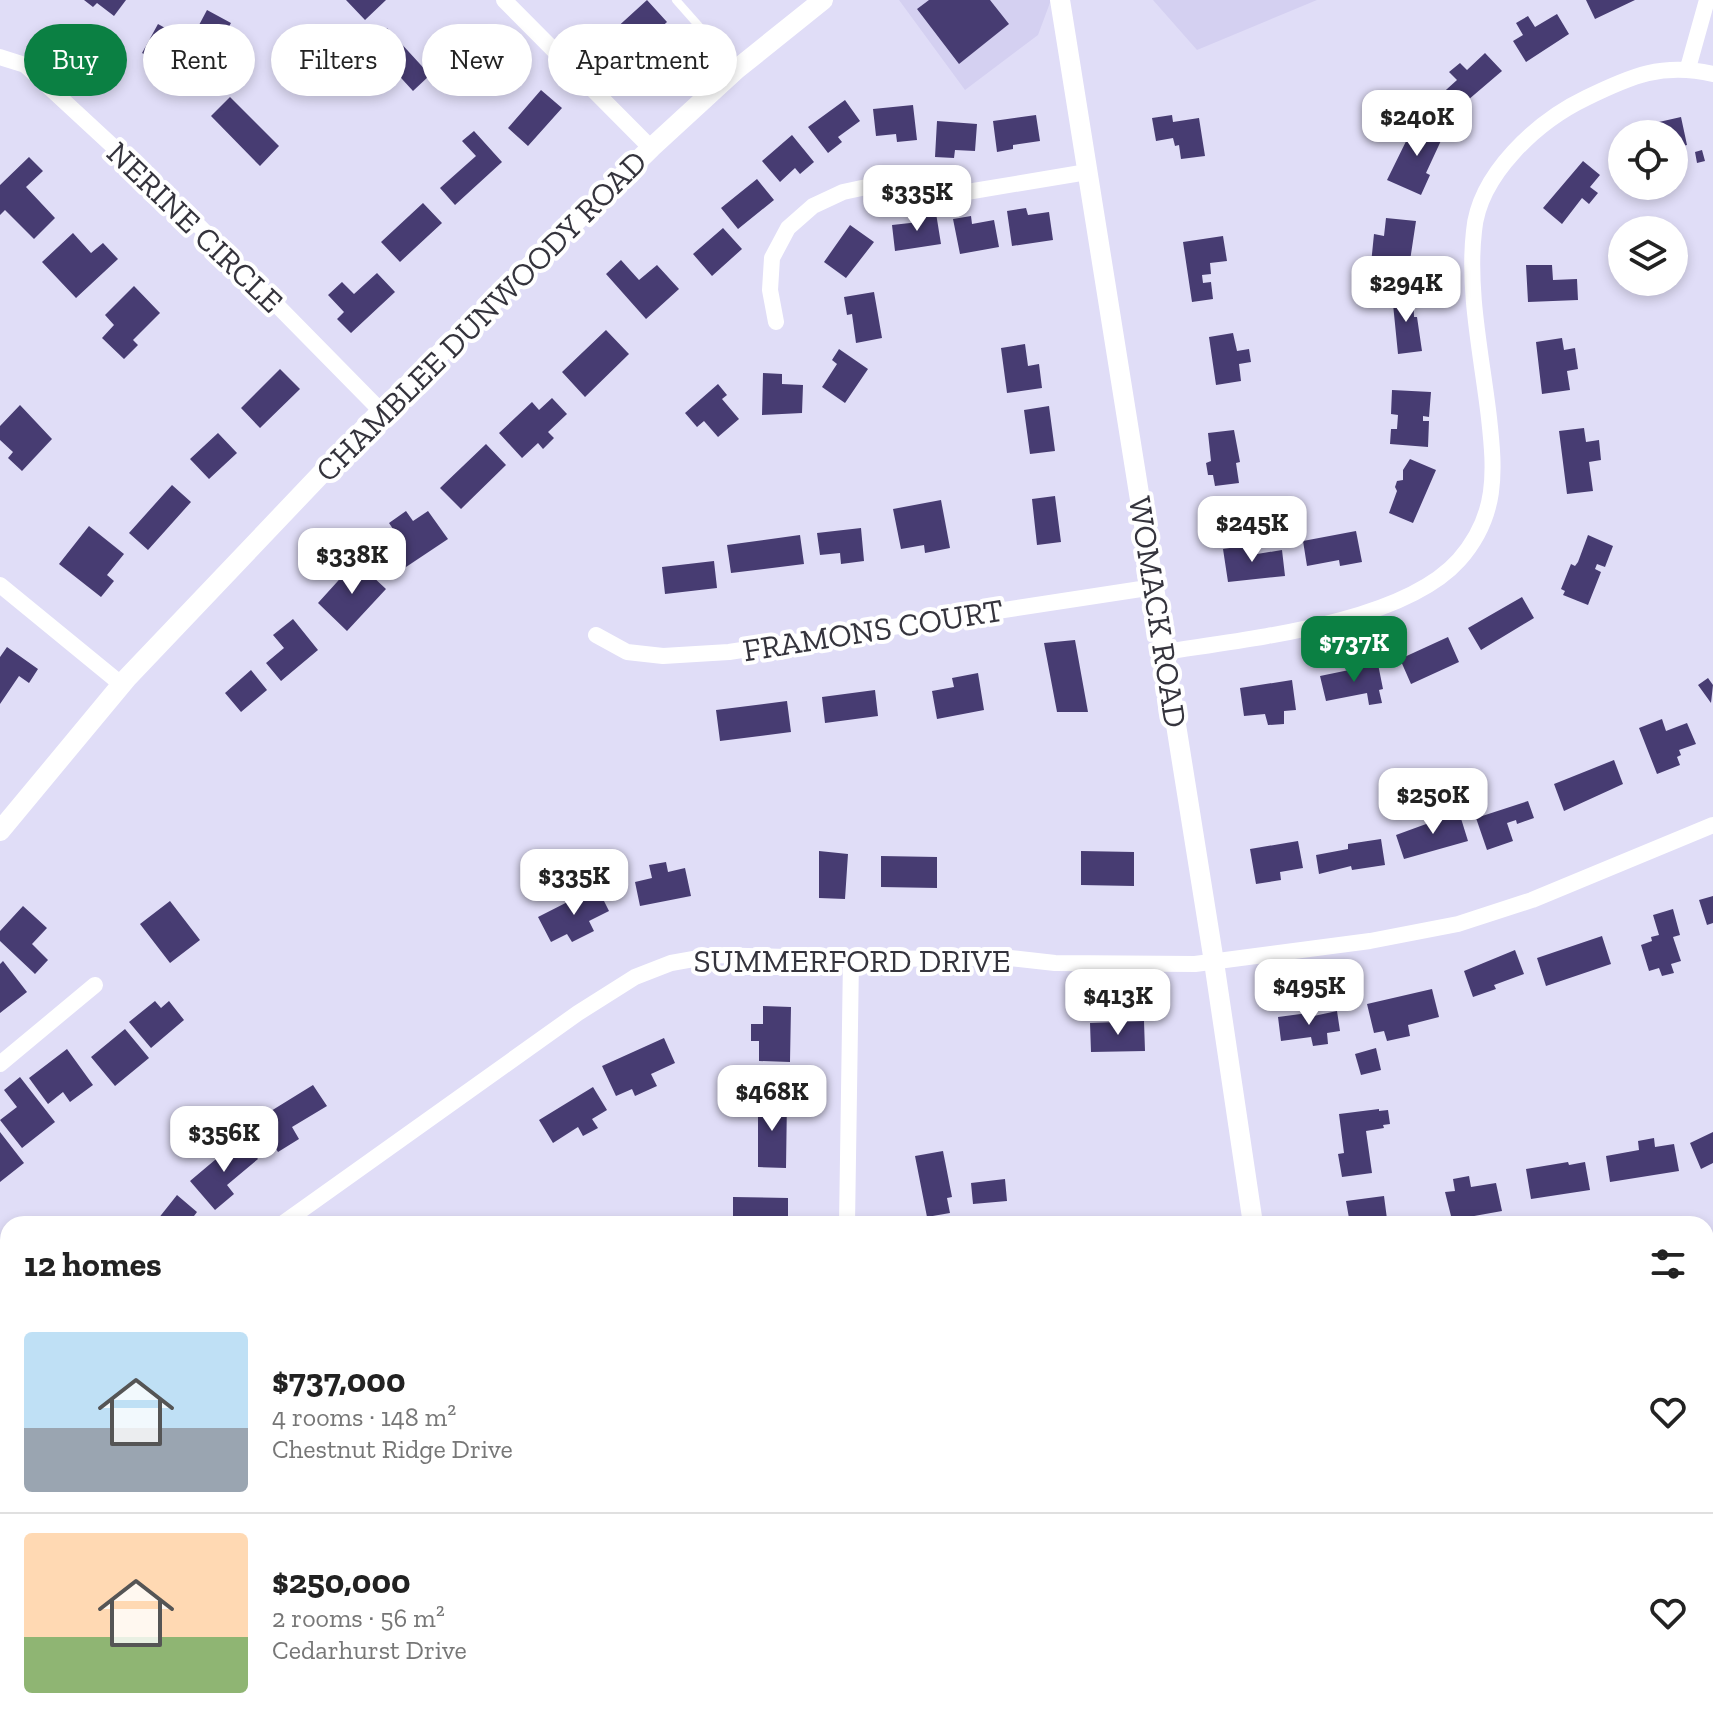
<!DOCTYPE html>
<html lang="en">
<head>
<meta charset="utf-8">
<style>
	body { margin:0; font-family:"Zilla Slab",serif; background:#f2f2f2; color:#222; height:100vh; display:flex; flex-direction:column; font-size:30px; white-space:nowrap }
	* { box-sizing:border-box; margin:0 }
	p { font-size:26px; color:#767676 }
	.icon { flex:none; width:44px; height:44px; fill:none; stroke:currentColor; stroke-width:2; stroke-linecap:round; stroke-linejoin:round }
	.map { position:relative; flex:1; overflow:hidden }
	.side { position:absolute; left:0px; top:1216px; width:1714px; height:514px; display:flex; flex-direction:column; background:#fff; border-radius:24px 24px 0 0; box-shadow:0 4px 12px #0003 }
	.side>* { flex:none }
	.banner { position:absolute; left:24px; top:24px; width:800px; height:72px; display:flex; gap:16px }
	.controls { position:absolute; left:1608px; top:120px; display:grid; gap:16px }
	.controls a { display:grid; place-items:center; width:80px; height:80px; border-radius:50%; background:#fff; box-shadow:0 4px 12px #0003; font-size:40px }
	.price { position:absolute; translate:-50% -68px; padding:0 18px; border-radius:16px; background:#fff; color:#222; font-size:26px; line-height:52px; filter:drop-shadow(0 2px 4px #0008) }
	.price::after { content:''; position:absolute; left:50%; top:48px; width:24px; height:18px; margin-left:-12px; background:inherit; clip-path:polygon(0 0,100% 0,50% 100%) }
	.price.active { background:#0b8043; color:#fff }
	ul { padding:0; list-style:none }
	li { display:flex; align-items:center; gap:24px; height:200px; padding:0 24px }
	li+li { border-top:2px solid #e0e0e0 }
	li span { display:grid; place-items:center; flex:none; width:224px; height:160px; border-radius:8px; color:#555 }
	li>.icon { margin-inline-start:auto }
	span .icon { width:96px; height:96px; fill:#fffc; stroke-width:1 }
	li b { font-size:34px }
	h2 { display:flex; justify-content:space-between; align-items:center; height:96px; padding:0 24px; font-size:34px }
	.pill { padding:0 28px; border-radius:36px; background:#fff; box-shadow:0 4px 12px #0003; font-size:28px; line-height:72px }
	.pill.active { background:#0b8043; color:#fff }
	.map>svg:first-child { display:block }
	.built { fill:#d4d0f1 }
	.building { fill:#473c72 }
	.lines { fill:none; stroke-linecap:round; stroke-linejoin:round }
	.service { stroke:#fff; stroke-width:8 }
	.minor { stroke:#fff; stroke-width:16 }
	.tertiary { stroke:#fff; stroke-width:20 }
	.labels { text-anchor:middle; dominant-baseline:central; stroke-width:8; stroke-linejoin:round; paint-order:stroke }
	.street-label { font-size:32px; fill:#35343d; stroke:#fff }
</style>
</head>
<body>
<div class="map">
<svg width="1713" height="1729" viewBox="0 0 1713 1729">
	<rect width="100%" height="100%" fill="#e0ddf7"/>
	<path class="built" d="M899 0H1051L1038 35 965 90Z
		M1153 0H1317L1197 50Z"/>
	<path class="building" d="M84 0H126L114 16 97 3 93 7Z
		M346 0H386L365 20Z
		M647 0 667 22 624 62 609 45 618 36 613 31Z
		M929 0H990L1009 24 959 64 917 9Z
		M1586 0H1635L1595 19Z
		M207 10 231 23 206 68 191 60 183 76 142 53 158 24 190 42Z
		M1557 14 1569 34 1526 62 1513 41 1523 35 1516 23 1528 16 1535 27Z
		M387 28 430 75 413 91 370 44Z
		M1485 53 1502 71 1468 100 1470 104 1455 118 1437 98 1457 80 1449 72 1460 63 1467 70Z
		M541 90 562 108 528 146 508 128Z
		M230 97 279 146 260 166 211 116Z
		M845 100 860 121 838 137 842 142 828 153 808 127Z
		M913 105 917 140 897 142 896 134 876 136 873 109Z
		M1036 115 1040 141 1013 145V149L997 152 993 121Z
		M1172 115 1173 122 1199 118 1205 156 1181 159 1179 145 1175 146 1173 138 1156 141 1152 118Z
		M1681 117 1687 145 1674 148V134H1629L1628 129Z
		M1417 119 1445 132 1426 173 1430 175 1421 195 1387 180Z
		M937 121 977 124 975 151 955 150 954 158 935 157Z
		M474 131 502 162 455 205 440 188 476 156 462 141Z
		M792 135 814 162 800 174 795 168 780 182 762 161Z
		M1702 150 1705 161 1697 163 1695 152Z
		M29 157 43 171 26 187 55 218 34 239 5 210 0 215V185Z
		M1583 161 1600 175 1590 187 1598 193 1589 204 1582 198 1562 224 1543 208Z
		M757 179 774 200 738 229 721 208Z
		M423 203 442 223 400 262 381 242Z
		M1026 208 1028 215 1049 212 1053 240 1012 246 1007 211Z
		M936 213 941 244 895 251 892 225 919 222 918 216Z
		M971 216 972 224 994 220 999 247 960 254 953 219Z
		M1386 218 1416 221 1408 274 1382 271 1383 265 1371 264 1374 234 1384 236Z
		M850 225 874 242 846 278 824 262Z
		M723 228 742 249 712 276 693 254Z
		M73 233 91 253 103 243 118 259 76 298 42 262Z
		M1223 236 1227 261 1210 263 1211 274 1202 275 1203 283 1211 282 1213 299 1192 302 1183 242Z
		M621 260 639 280 657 265 679 289 646 319 606 274Z
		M1526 265H1552L1553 280 1577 279 1578 300 1528 302Z
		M377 273 395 292 351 333 337 319 344 312 328 295 342 282 354 294Z
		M134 286 160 313 133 340 138 345 124 359 102 338 114 325 105 315Z
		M1413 291 1414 317H1417L1422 351 1398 354 1392 294Z
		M874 292 882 338 856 343 852 314 847 315 844 297Z
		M606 330 629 354 585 397 562 372Z
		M1233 333 1237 351 1249 349 1251 362 1239 364 1241 381 1216 385 1209 337Z
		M1562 338 1564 350 1575 348 1578 369 1567 371 1570 390 1542 394 1536 342Z
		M1025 344 1028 366 1039 364 1042 388 1007 393 1001 348Z
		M839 349 868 369 845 403 822 387 837 364 832 360Z
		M280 369 300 389 260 428 241 408Z
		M763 373 782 374V384L803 385 802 413 762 415Z
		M718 384 727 395 722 399 739 419 718 437 704 421 697 427 685 413Z
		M1392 390 1431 392 1429 417 1423 416V421H1429L1428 447 1390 444 1391 429H1397L1398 415 1391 414Z
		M552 398 567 414 548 432 554 438 543 449 538 443 522 458 499 433 532 402 539 410Z
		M20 405 52 439 22 471 8 458 13 452 0 440V426Z
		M1049 406 1055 451 1030 454 1024 410Z
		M1584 428 1586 442 1599 440 1601 460 1589 462 1593 491 1567 494 1559 431Z
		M1234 430 1240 462 1236 463 1239 483 1215 486 1213 475H1208L1206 463 1211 461 1208 433Z
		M218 433 237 453 209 479 190 459Z
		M486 444 506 465 461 509 440 488Z
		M1410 459 1436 470 1413 523 1389 513 1397 491 1395 487 1397 481 1403 480V470Z
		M172 485 191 502 148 550 129 533Z
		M1055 496 1061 542 1037 545 1032 499Z
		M941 500 950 548 925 553 924 545 901 549 893 509Z
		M406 511 413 521 428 511 448 539 400 571 382 545 397 535 389 523Z
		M89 526 124 554 107 575 114 581 101 597 59 564Z
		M861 528 864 561 841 564 840 553 820 555 817 533Z
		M1356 531 1362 562 1340 566 1339 560 1307 566 1303 541Z
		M800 535 804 564 731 573 727 545Z
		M1588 535 1613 546 1605 567 1597 564 1595 569 1601 572 1588 605 1563 595 1565 591 1561 589 1571 564 1575 566 1578 562Z
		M1250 545 1251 555 1282 550 1285 576 1228 582 1223 549Z
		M356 561 386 589 347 631 318 603Z
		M714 561 717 588 665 594 662 567Z
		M1522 597 1534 618 1481 650 1468 628Z
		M293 619 318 650 281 681 266 663 284 648 273 635Z
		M1448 637 1459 662 1411 684 1400 659Z
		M1075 640 1088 712H1057L1044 643Z
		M7 647 38 669 29 683 19 676 0 704V657Z
		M1378 664 1383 689 1379 690 1382 703 1369 705 1367 693 1326 701 1320 676Z
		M251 670 267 690 241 712 225 693Z
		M978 673 984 710 937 719 932 691 954 687 952 678Z
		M1708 678 1713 685 1711 703 1698 685Z
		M1292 680 1296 710 1284 711V724L1268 725 1265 714 1244 716 1240 688Z
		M875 690 878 716 825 723 822 697Z
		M787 701 791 732 720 741 716 710Z
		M1662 719 1666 731 1687 723 1696 744 1679 750 1681 755 1677 757 1680 765 1657 774 1639 728Z
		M1614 760 1623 784 1564 811 1554 784Z
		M1528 801 1534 818 1517 824 1516 820 1507 823 1513 841 1487 850 1476 818Z
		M1459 812 1468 841 1404 859 1396 835Z
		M1381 839 1385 865 1352 870 1351 866 1319 874 1316 855 1348 849V844Z
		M1298 841 1303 868 1280 872 1281 880 1256 884 1250 849Z
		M819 851 848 854 845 899 819 898Z
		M1081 851 1134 852V886L1081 885Z
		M881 856 937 857V888L881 887Z
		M666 862 668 872 685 868 691 896 640 906 635 882 652 878 649 865Z
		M597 887 609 911 589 921 594 931 572 942 567 934 551 942 538 917Z
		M1713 896V923L1707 925 1699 900Z
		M170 901 200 940 170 963 140 924Z
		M23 906 47 928 32 944 48 960 35 974 0 941V931Z
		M1673 909 1680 935 1673 937 1681 961 1671 964 1674 973 1662 976 1659 968 1649 971 1641 945 1652 941 1651 937 1659 935 1653 915Z
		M1602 936 1611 964 1546 986 1537 958Z
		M1515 950 1524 974 1494 985 1496 989 1473 997 1464 971Z
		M3 961 27 992 0 1013V964Z
		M1432 989 1439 1017 1408 1025 1410 1036 1387 1041 1384 1031 1374 1033 1367 1004Z
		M155 1001 161 1008 169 1001 184 1020 151 1048 129 1022Z
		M763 1006 791 1007 790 1062 759 1061V1041H751V1024H763Z
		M1337 1011 1340 1031 1327 1033 1328 1044 1313 1046 1311 1037 1281 1041 1278 1017 1308 1013 1309 1017Z
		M1144 1021 1145 1051 1091 1052 1090 1023Z
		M125 1029 149 1058 115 1086 91 1057Z
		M664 1038 675 1063 651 1074 657 1086 635 1096 632 1089 616 1096 602 1066Z
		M1376 1048 1381 1070 1361 1075 1355 1054Z
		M67 1049 93 1085 70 1102 63 1092 48 1104 29 1078Z
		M20 1077 55 1122 22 1148 0 1120 17 1107 4 1090Z
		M313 1085 327 1106 292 1127 299 1139 278 1152 258 1119Z
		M593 1087 607 1110 592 1119 598 1128 583 1136 578 1127 553 1143 539 1120Z
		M758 1098 787 1099 786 1168 758 1167Z
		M1379 1109V1111L1388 1110 1390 1124 1383 1125 1384 1128 1366 1131 1372 1173 1342 1177 1338 1154 1344 1153 1339 1114Z
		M0 1132 24 1163 0 1182Z
		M1713 1132V1163L1701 1169 1690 1143Z
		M241 1138 258 1159 227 1185 234 1194 215 1210 190 1181Z
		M1654 1138 1655 1147 1674 1144 1679 1171 1610 1182 1606 1156 1639 1150 1638 1141Z
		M943 1151 952 1197 947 1198 950 1213 927 1217 915 1156Z
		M1568 1162 1569 1165 1585 1162 1590 1190 1531 1199 1526 1169Z
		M1469 1176 1471 1187 1496 1183 1502 1211 1452 1220 1445 1192 1455 1191 1453 1179Z
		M1005 1179 1007 1201 973 1204 971 1183Z
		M177 1195 197 1212 188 1224H154Z
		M1384 1196 1387 1219 1379 1220 1380 1224H1350L1346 1201Z
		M733 1197 788 1198V1223L741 1224V1217H733Z
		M115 1722H119L124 1729H105Z
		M477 1722H504L494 1729H482Z
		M830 1722H884L886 1729H832Z
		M1209 1722H1227V1729H1210Z"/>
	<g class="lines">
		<path class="service" d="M676 0 737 69"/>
		<path class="minor" d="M504 0 651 148
			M0 57 25 65 199 226 381 411
			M1688 68 1707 0
			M776 322 770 290 772 258 788 228 813 206 843 192 871 186 905 188 949 195 1087 172
			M0 585 121 684
			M596 635 627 652 663 656 729 652 1154 587
			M1164 652C1246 639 1402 624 1459 560 1498 516 1495 472 1489 418 1482 357 1467 292 1474 231 1479 174 1538 121 1586 98 1631 76 1663 62 1713 74
			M0 1064 95 985
			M282 1224 578 1013 635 977 671 963 716 955 851 959 1010 958 1055 963 1195 964 1370 941 1458 924 1532 900 1713 825
			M847 1224 851 959
			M1706 1249 1713 1248
			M201 1722 207 1729
			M594 1722 600 1729
			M977 1722 981 1729
			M668 1729 684 1722"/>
		<path class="tertiary" d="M1060 0 1214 962 1253 1224
			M0 831 127 678 381 411 651 148 737 69 823 0
			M1333 1722 1334 1729"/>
	</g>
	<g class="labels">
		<g class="street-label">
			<text transform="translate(195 227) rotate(44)">NERINE CIRCLE</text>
			<text transform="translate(481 316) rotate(-45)">CHAMBLEE DUNWOODY ROAD</text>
			<text transform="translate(1158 612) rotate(81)">WOMACK ROAD</text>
			<text transform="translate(873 630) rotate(-9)">FRAMONS COURT</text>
			<text x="852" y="961">SUMMERFORD DRIVE</text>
		</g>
	</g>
</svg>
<div class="controls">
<a><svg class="icon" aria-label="locate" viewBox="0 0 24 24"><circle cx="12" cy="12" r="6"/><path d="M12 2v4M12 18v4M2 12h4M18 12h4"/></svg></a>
<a><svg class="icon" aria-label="layers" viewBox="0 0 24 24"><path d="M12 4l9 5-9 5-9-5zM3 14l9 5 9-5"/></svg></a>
</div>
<b class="price" style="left:1417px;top:158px">$240K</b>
<b class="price" style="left:917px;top:233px">$335K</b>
<b class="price" style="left:1406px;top:324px">$294K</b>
<b class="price" style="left:1252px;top:564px">$245K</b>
<b class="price" style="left:352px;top:596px">$338K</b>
<b class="price active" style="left:1354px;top:684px">$737K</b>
<b class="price" style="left:1433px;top:836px">$250K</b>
<b class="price" style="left:574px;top:917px">$335K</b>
<b class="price" style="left:1309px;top:1027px">$495K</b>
<b class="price" style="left:1118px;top:1037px">$413K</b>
<b class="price" style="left:772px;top:1133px">$468K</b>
<b class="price" style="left:224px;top:1174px">$356K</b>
<div class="banner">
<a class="pill active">Buy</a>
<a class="pill">Rent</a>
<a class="pill">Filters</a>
<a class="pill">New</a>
<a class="pill">Apartment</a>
</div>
<section class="side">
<h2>12 homes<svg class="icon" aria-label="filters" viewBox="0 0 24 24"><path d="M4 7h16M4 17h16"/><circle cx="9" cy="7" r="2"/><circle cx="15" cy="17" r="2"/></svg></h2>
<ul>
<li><span style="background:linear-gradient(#bfe0f5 60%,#9aa5b1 0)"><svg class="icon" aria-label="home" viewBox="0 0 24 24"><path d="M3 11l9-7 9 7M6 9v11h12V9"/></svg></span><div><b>$737,000</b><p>4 rooms · 148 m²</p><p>Chestnut Ridge Drive</p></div><svg class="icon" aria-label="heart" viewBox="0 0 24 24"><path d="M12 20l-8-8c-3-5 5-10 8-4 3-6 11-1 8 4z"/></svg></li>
<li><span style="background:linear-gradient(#ffd9b3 65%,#8fb573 0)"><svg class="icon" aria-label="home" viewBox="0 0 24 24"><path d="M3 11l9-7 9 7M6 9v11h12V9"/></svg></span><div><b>$250,000</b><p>2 rooms · 56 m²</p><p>Cedarhurst Drive</p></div><svg class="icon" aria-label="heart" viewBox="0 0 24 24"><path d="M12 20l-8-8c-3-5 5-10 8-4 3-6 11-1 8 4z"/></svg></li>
</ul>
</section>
</div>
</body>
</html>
